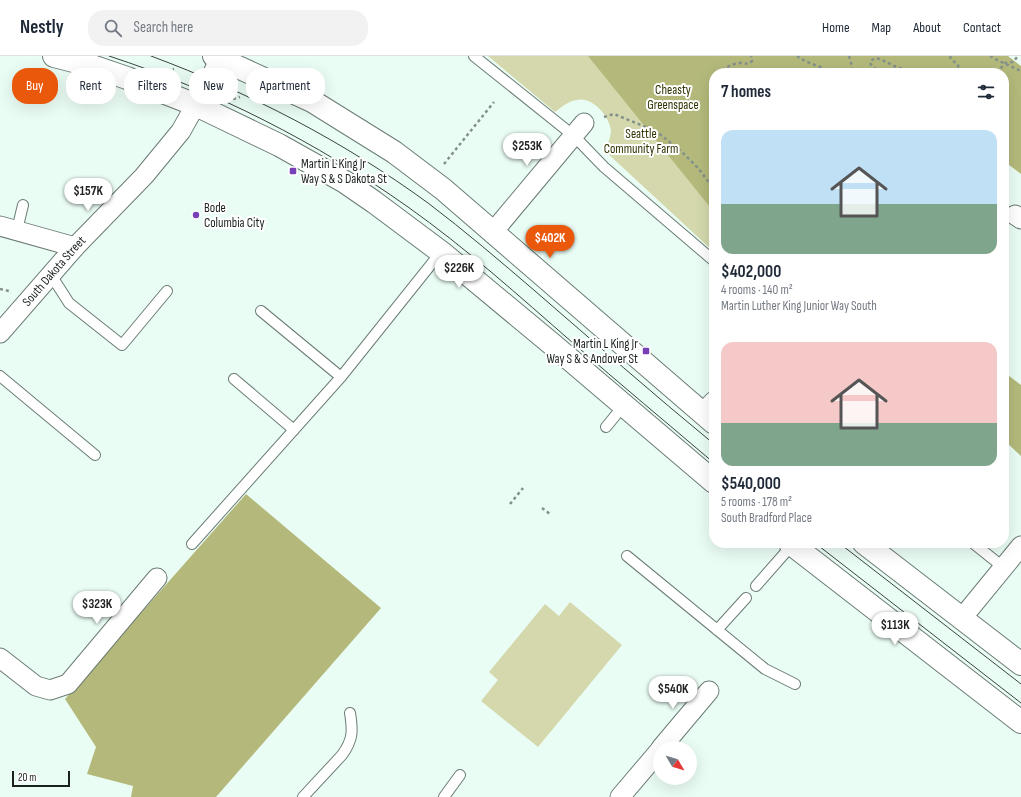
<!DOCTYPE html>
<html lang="en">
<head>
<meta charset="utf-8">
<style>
	body { margin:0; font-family:"Sofia Sans Condensed",sans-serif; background:#f2f2f3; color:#1f2937; height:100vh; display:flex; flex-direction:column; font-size:15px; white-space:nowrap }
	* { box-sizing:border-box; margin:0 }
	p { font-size:13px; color:#747a83 }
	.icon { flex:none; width:22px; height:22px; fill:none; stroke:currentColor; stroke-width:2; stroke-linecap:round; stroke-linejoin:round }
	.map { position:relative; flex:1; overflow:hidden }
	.side { position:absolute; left:709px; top:12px; width:300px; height:480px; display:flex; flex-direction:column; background:#fff; border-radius:16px; box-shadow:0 4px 16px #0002 }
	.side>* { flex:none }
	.guide { position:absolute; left:12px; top:12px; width:380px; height:36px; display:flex; gap:8px }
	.needle { width:26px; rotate:128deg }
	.fabs { position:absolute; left:653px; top:685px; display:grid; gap:8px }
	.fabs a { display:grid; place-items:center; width:44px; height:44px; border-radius:50%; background:#fff; box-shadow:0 4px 16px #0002; font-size:20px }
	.scale { position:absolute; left:12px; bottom:10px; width:58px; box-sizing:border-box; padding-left:4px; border:2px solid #1a211e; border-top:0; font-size:11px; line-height:14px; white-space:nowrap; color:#1a211e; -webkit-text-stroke:3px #fff; paint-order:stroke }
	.price { position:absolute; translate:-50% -34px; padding:0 9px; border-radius:14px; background:#fff; color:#222; font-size:13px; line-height:26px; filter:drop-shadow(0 1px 2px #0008) }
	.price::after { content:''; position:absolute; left:50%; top:24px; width:12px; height:9px; margin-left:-6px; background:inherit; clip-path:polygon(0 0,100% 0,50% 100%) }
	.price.selected { background:#ea580c; color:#fff }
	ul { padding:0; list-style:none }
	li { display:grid; align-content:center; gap:8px; height:212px; padding:0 12px }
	li span { display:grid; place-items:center; height:124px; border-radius:12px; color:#555 }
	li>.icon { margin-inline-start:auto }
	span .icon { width:72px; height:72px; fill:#fffc; stroke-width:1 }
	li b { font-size:17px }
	h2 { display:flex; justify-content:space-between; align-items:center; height:48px; padding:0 12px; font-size:17px }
	.tag { padding:0 14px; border-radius:16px; background:#fff; box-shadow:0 4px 16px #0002; font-size:14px; line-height:36px }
	.tag.selected { background:#ea580c; color:#fff }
	header { display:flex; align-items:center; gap:24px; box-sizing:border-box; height:56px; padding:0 20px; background:#fff; border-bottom:1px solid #e0e1e3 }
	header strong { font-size:19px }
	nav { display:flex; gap:22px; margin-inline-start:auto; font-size:14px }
	.search { width:280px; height:36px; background:#f2f2f3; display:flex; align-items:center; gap:10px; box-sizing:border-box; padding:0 14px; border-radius:16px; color:#747a83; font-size:15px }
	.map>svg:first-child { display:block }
	.green { fill:#d4d8ac }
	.forest { fill:#b4b97b }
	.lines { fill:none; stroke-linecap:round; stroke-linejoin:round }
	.lane-casing { stroke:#6b7c74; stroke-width:12 }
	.street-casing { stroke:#6b7c74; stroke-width:21 }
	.secondary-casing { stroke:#6b7c74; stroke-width:24 }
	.path { stroke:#84918b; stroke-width:2.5; stroke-dasharray:3 3; stroke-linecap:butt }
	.lane { stroke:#fff; stroke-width:10 }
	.street { stroke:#fff; stroke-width:19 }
	.secondary { stroke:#fff; stroke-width:22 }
	.tram { stroke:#3b4440; stroke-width:1 }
	.poi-dot { fill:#7740b7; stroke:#fff; stroke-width:1.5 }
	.labels { text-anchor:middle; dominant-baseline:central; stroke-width:4; stroke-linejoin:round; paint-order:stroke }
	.park-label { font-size:13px; fill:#303200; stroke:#fff }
	.poi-label { font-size:13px; fill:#1a211e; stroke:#fff; text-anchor:start }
	.street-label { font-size:13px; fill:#1a211e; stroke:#fff }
</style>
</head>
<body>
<header>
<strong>Nestly</strong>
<div class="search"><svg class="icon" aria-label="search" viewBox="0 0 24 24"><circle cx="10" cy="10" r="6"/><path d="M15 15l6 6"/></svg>Search here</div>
<nav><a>Home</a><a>Map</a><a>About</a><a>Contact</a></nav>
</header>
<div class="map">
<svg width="1021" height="741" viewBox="0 0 1021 741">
	<rect width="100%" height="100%" fill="#eafdf4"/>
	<path class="green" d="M488 0H593L714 126V196L605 95C607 89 611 81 611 74 609 60 592 40 577 44 568 45 562 51 555 56Z
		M570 546 622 589 538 691 481 645 498 624 489 616 545 548 559 560Z"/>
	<path class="forest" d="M588 0H1008L1021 10V118L1004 105V17H714V156Z
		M1004 316 1021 329V400L1004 384Z
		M246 438 381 552 216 741H131L133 730 87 718 96 691 65 643Z"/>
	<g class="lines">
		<defs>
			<path id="lane" d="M474 0 574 80 604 111 714 205
				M17 174 23 149
				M51 219 69 247 122 289 167 235
				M261 255 341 321
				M0 320 95 399
				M234 323 294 374
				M606 371 624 349
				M973 487 1003 511
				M192 488 341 321 441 196
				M627 500 765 613 795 628
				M756 530 792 489
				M717 574 746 542
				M303 741 342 699C353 684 353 675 350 657
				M444 741 460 719"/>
			<g id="street">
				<path d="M1015 159 1021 163"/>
				<path d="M0 170 75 191"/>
				<path d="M493 176 584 67"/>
				<path id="s1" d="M0 277 75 191 144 120 181 75 210 23 221 0"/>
				<path d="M703 357 714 345"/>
				<path d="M962 562 1021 490"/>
				<path d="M0 602 36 630 50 634 68 628 157 522"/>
				<path d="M661 692 709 635"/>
				<path d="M620 741 660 694"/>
			</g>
			<path id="secondary" d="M54 0 89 9 127 22 196 49 279 89 345 126 374 146 441 196 553 289 714 426
				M214 0 312 45 394 96 443 133 714 367
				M790 487 1021 666
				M864 487 1021 608"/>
		</defs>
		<use href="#lane" class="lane-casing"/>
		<use href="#street" class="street-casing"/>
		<use href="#secondary" class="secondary-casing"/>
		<path class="path" d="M797 0 805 5 835 17
			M849 0 852 10V17
			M950 0 951 3 958 9V12L951 17
			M990 0 999 5 1021 15
			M167 15 174 13
			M717 17 718 16C724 13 733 7 740 7 745 7 748 9 752 5L751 0
			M881 17 872 10 870 7 872 4 876 2C883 4 888 7 894 10 905 14 916 16 927 17
			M997 17 1005 7 1013 6 1018 0
			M233 43 240 41
			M604 61 614 58 653 74 661 79 682 96 698 112 714 133
			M444 108 494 46
			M0 233 9 235 11 237
			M510 448 523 432
			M542 452 550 458"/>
		<use href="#lane" class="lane"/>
		<use href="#street" class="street"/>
		<use href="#secondary" class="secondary"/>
		<path class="tram" d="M109 0C216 35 316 86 408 151 466 192 519 240 573 287 620 328 667 367 714 407
			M151 0C250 37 343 85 428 147 465 175 500 205 535 235 594 286 653 338 714 388
			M815 487 1021 647
			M839 487 1021 628"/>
	</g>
	<g class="poi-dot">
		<rect x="289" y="111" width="8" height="8" rx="2"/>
		<circle cx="196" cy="159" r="4"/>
		<rect x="642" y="291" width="8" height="8" rx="2"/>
	</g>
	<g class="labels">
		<g class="park-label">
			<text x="673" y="34">Cheasty<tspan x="673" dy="15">Greenspace</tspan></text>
			<text x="641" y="78">Seattle<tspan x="641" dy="15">Community Farm</tspan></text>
		</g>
		<g class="poi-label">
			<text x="301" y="108">Martin L King Jr<tspan x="301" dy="15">Way S &amp; S Dakota St</tspan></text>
			<text x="204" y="152">Bode<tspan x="204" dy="15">Columbia City</tspan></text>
			<text x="638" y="288" text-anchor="end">Martin L King Jr<tspan x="638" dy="15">Way S &amp; S Andover St</tspan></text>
		</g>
		<g class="street-label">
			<text stroke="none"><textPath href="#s1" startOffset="82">South Dakota Street</textPath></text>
		</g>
	</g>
</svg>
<div class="fabs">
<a><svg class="needle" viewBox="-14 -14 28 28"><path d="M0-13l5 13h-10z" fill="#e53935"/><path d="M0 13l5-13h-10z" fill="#747a83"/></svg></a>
</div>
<div class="scale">20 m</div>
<b class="price" style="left:527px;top:111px">$253K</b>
<b class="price" style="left:88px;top:156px">$157K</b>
<b class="price selected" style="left:550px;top:203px">$402K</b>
<b class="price" style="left:459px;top:233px">$226K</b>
<b class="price" style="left:97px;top:569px">$323K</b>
<b class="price" style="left:895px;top:590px">$113K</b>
<b class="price" style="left:673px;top:654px">$540K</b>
<div class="guide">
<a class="tag selected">Buy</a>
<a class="tag">Rent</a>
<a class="tag">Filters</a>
<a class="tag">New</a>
<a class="tag">Apartment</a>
</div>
<section class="side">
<h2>7 homes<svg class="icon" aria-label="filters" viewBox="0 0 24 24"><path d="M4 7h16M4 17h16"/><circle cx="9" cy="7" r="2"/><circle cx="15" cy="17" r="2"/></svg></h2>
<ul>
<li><span style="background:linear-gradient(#bfe0f5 60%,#7fa58c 0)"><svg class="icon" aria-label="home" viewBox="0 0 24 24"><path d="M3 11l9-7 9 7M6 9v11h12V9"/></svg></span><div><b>$402,000</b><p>4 rooms · 140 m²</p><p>Martin Luther King Junior Way South</p></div></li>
<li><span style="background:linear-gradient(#f6c9c9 65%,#7fa58c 0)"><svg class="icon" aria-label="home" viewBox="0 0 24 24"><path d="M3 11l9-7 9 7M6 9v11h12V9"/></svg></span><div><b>$540,000</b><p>5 rooms · 178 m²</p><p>South Bradford Place</p></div></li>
</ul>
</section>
</div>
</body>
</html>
